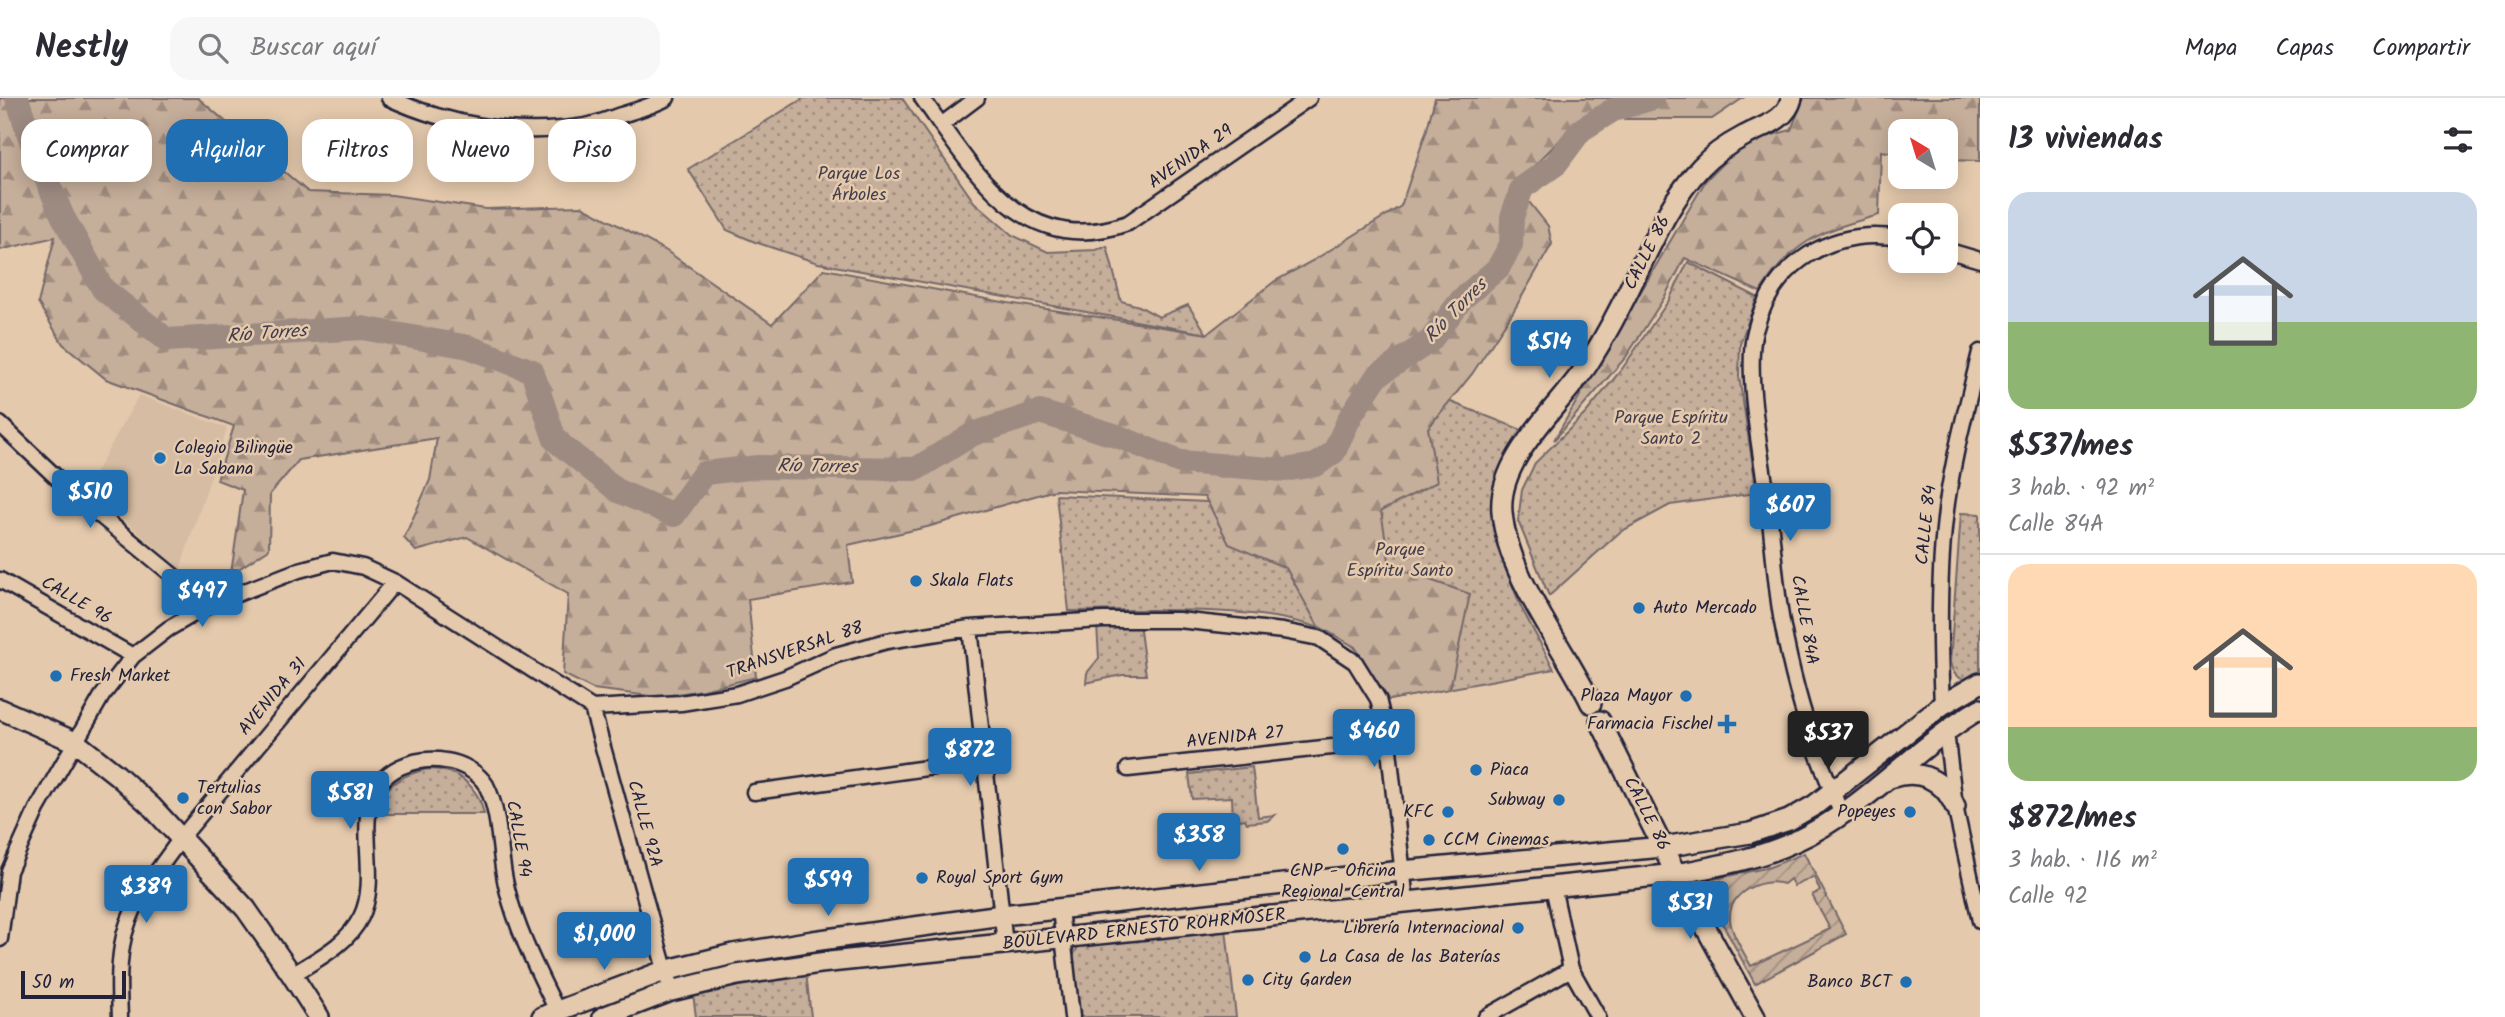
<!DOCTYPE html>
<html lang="es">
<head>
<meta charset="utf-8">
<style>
	body { margin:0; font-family:Kalam,sans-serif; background:#f7f7f7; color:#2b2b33; height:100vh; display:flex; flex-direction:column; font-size:26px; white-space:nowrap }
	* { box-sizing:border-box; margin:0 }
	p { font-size:23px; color:#7c7c81 }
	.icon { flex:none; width:38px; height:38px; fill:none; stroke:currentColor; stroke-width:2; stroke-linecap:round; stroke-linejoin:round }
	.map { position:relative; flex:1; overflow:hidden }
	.drawer { display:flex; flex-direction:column; background:#fff; width:525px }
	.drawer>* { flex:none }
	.guide { position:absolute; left:21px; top:21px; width:665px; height:63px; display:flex; gap:14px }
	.needle { width:46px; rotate:322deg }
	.tools { position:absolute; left:1888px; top:21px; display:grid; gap:14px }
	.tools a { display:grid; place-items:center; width:70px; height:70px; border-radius:14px; background:#fff; box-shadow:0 4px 18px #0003; font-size:35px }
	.scale { position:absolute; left:21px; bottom:18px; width:105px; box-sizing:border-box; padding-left:7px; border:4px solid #22223b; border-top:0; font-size:19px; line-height:24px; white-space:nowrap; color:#22223b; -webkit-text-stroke:5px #e4c9ac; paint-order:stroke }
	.price { position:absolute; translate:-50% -60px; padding:0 16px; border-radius:7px; background:#1f6fb2; color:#fff; font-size:23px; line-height:46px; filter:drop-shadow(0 2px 4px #0008) }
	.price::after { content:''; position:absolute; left:50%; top:42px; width:21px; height:16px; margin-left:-10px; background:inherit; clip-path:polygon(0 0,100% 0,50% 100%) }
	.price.current { background:#222; color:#fff }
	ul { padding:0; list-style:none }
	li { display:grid; align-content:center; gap:14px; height:371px; padding:0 28px }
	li+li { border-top:2px solid #e1e1e2 }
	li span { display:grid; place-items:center; height:217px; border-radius:21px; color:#555 }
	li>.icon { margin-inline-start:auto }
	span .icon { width:126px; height:126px; fill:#fffc; stroke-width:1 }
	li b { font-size:30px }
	h2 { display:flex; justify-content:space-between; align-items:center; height:84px; padding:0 28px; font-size:30px }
	.pill { padding:0 24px; border-radius:21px; background:#fff; box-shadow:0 4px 18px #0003; font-size:24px; line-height:63px }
	.pill.current { background:#1f6fb2; color:#fff }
	header { display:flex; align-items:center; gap:42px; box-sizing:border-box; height:98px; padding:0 35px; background:#fff; border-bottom:2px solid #e1e1e2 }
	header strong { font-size:33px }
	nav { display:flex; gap:38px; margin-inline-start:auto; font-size:24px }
	.search { width:490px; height:63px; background:#f7f7f7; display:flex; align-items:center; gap:18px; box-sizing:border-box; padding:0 24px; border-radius:21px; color:#7c7c81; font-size:26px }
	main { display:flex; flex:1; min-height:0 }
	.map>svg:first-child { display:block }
	.built { fill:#d5bca3 }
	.grass { fill:url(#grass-dots); stroke:#74686a; stroke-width:2 }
	.forest { fill:url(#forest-firs); stroke:#74686a; stroke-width:2 }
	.garden { fill:url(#garden-furrows); stroke:#74686a; stroke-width:2; fill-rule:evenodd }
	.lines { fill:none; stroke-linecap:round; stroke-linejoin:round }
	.river { stroke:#9d8b82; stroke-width:24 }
	.street-casing { stroke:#22223b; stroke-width:19 }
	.secondary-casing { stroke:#22223b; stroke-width:24 }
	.street { stroke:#e4c9ac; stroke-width:14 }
	.secondary { stroke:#e4c9ac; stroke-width:19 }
	.poi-dot { fill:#1f6fb2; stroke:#e4c9ac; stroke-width:2.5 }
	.labels { text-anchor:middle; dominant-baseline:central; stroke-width:5; stroke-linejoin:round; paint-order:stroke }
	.street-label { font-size:18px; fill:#22223b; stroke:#e4c9ac }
	.park-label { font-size:18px; fill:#433e4e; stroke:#e4c9ac }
	.poi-label { font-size:18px; fill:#22223b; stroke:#e4c9ac; text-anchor:start }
	.water-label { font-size:19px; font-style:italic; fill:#413c4d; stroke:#e4c9ac }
</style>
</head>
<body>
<header>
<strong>Nestly</strong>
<div class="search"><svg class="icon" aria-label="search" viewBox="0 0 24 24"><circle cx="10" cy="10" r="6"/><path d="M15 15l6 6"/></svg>Buscar aquí</div>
<nav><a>Mapa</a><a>Capas</a><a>Compartir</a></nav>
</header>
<main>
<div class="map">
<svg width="1980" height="919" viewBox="0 0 1980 919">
	<defs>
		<pattern id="grass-dots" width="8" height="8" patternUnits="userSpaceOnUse" patternTransform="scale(1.75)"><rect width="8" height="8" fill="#c5ae9a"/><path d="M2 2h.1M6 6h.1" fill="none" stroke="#a08d7f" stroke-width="1.8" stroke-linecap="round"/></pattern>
		<pattern id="forest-firs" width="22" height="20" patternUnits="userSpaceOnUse" patternTransform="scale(1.75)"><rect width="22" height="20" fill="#c5ae9a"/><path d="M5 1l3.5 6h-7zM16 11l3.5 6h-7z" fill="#a08d7f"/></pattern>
		<pattern id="garden-furrows" width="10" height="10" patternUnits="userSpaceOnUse" patternTransform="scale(1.75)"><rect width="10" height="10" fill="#c5ae9a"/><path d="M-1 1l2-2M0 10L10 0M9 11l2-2" fill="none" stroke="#a08d7f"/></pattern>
	</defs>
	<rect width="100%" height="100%" fill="#e4c9ac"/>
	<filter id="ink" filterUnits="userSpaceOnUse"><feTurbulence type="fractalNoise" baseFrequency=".0143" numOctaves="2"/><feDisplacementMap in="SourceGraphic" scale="14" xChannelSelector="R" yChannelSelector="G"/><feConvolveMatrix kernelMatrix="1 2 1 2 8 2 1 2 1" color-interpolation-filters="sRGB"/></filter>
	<g filter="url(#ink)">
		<path class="built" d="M139 297 227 330 180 471 87 390Z"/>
		<path class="grass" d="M804 0H902L974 104 1012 137 1048 154 1096 152 1107 148 1121 203 1139 208 1159 219 1188 207 1207 236 818 165 755 144 727 132 688 71Z
			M1688 164 1757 199 1740 246 1739 278 1757 395 1670 407 1620 434 1549 498 1518 423 1522 392 1535 365 1586 315 1622 271 1669 202Z
			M1428 295 1522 332 1498 376 1496 405 1498 451 1521 509 1554 571 1389 602C1380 589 1364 558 1353 548 1298 502 1141 513 1069 513L1056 397 1207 404 1300 394Z
			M1961 415 1980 416V577C1964 584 1954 583 1950 564Z
			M1139 525 1146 577H1122L1086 585 1087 575 1099 560 1097 527Z
			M1252 669 1258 719 1275 717 1267 723 1247 725 1245 721 1233 723 1232 699 1192 701 1189 676Z
			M428 671C457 671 478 687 484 716H378C379 689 403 676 428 671Z
			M1226 831 1236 919H1080L1073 858 1079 847Z
			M806 874 811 919H696L693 896Z"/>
		<path class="forest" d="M0 0H198L308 94 392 97 486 111 582 108 665 152 772 226 824 171 1008 205 1207 236 1275 183 1314 162 1401 108 1427 31 1435 0H1743L1712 21H1621L1576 26 1532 70 1526 100 1548 128 1552 146 1513 214 1472 276 1428 330 1437 384 1381 413 1390 468 1470 496 1450 591 1389 602 1355 549 1318 528 1286 470 1229 446 1205 399 1055 392 927 429 848 447 852 484 748 501 756 579 703 592 658 599 593 591 563 576 568 496 467 439 416 453 404 440 430 382 437 340 299 362 270 396 269 451 231 476 243 392 217 382 234 328 106 281 63 246 38 205 55 139 0 152Z
			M1804 0H1980V63L1946 62V33H1900V56L1881 53 1879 117C1821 133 1793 142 1760 194L1685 160 1664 200 1626 259 1554 342 1706 82 1743 45 1791 32Z"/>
		<path class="garden" d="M1233 720V723L1222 725V737L1198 739 1194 725Z
			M1804 755 1846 836 1755 886 1700 784 1770 769ZM1814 779 1820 793 1812 797 1830 831 1751 868C1744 854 1731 836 1730 821 1728 794 1762 779 1784 786L1790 781 1794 788Z"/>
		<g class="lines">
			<path class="river" d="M17 0 35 55 63 119 103 191 167 242 362 230 469 249 532 273 555 342 618 393 674 417 704 375 758 369 916 371 973 336 1040 314 1117 338 1180 364 1284 372 1316 367 1334 354 1350 319 1377 278 1430 243 1462 201 1498 170 1511 147 1512 119 1522 90 1555 67 1581 32 1613 12 1653 0"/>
			<defs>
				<path id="street" d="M389 0C450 28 519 39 585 28 597 26 609 21 621 17 637 12 652 8 667 0
					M922 0C974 72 1023 162 1128 125L1309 0
					M941 27 977 0
					M1946 152 1980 162
					M0 326 75 397 209 507
					M0 482 133 558
					M970 530 1005 847
					M1942 607C1939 545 1938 483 1945 421 1951 365 1967 309 1980 254
					M592 610 671 893
					M1946 634 1955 708 1980 823
					M1128 671 1388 643
					M754 694 984 662
					M1842 717C1833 695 1824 674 1816 652 1801 611 1790 567 1782 524 1774 480 1773 435 1766 392 1760 352 1745 270 1755 233 1773 164 1832 129 1900 140
					M1553 789 1571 871 1598 919
					M1060 811 1072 919
					M0 841 9 773 37 711 102 598 133 558 168 531 209 507 299 472 333 463 363 469 395 484 592 610 681 605 737 596 785 580 836 557 887 543 970 530 1103 522H1178L1283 533 1319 540 1355 564 1378 601 1388 643 1406 804
					M292 877C317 861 347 847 361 819 385 771 341 698 400 669 415 662 430 660 446 663 461 665 478 674 486 687 502 718 498 757 507 791 518 836 540 877 560 919
					M120 919C119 895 118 872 122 848 128 807 158 773 181 740L395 484
					M1486 919 1571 871"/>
				<path id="secondary" d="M1591 605C1563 547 1507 478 1502 414 1497 360 1561 307 1588 266 1607 236 1623 205 1638 173 1656 136 1673 99 1701 69 1713 56 1729 46 1744 38 1763 28 1786 23 1792 0
					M0 611 75 644 117 677 151 708 246 811 292 877 319 919
					M1600 623 1676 776 1755 919
					M1890 680C1919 670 1943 681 1955 708
					M542 919 664 873 733 856 813 843 1002 817 1402 773 1663 749 1750 735 1789 722 1815 707 1942 607 1980 585
					M603 919 671 893 737 877 820 865 1676 776C1717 768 1758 761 1796 743 1865 711 1915 649 1980 611"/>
			</defs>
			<use href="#street" class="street-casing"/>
			<use href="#secondary" class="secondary-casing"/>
			<use href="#street" class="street"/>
			<use href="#secondary" class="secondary"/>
		</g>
	</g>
	<g class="poi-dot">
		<circle cx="160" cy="360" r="7"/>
		<circle cx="916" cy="483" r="7"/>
		<circle cx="1639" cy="510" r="7"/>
		<circle cx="56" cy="578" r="7"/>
		<circle cx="1686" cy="598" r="7"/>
		<path d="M1723.5 615.5h7v7h7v7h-7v7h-7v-7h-7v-7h7z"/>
		<circle cx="1476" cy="672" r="7"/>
		<circle cx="183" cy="700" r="7"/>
		<circle cx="1559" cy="702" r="7"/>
		<circle cx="1448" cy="714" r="7"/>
		<circle cx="1910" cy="714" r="7"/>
		<circle cx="1429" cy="742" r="7"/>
		<circle cx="1343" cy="751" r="7"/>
		<circle cx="922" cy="780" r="7"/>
		<circle cx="1518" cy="830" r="7"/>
		<circle cx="1305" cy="859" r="7"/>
		<circle cx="1248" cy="882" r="7"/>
		<circle cx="1906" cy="884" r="7"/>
	</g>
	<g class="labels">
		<g class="street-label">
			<text transform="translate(1191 59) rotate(-35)">AVENIDA 29</text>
			<text transform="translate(1648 155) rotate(-63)">CALLE 86</text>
			<text transform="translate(1927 427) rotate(-84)">CALLE 84</text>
			<text transform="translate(76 503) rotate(30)">CALLE 96</text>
			<text transform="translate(1804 522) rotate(80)">CALLE 84A</text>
			<text transform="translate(795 553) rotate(-19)">TRANSVERSAL 88</text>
			<text transform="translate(273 599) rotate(-50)">AVENIDA 31</text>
			<text transform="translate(1235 640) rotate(-6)">AVENIDA 27</text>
			<text transform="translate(1646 716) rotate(63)">CALLE 86</text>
			<text transform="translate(644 726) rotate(75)">CALLE 92A</text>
			<text transform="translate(518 741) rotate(80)">CALLE 94</text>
			<text transform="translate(1144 832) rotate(-6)">BOULEVARD ERNESTO ROHRMOSER</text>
		</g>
		<g class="park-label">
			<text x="859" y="76">Parque Los<tspan x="859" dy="21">Árboles</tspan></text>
			<text x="1671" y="320">Parque Espíritu<tspan x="1671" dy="21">Santo 2</tspan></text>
			<text x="1400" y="452">Parque<tspan x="1400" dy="21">Espíritu Santo</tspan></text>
		</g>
		<g class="poi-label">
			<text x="174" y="350">Colegio Bilingüe<tspan x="174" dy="21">La Sabana</tspan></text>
			<text x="930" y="483">Skala Flats</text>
			<text x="1653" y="510">Auto Mercado</text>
			<text x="70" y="578">Fresh Market</text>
			<text x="1672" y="598" text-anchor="end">Plaza Mayor</text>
			<text x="1713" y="626" text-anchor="end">Farmacia Fischel</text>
			<text x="1490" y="672">Piaca</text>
			<text x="197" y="690">Tertulias<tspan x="197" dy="21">con Sabor</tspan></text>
			<text x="1545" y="702" text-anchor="end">Subway</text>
			<text x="1434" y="714" text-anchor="end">KFC</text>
			<text x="1896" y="714" text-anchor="end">Popeyes</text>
			<text x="1443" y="742">CCM Cinemas</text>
			<text x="1343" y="773" text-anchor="middle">CNP - Oficina<tspan x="1343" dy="21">Regional Central</tspan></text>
			<text x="936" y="780">Royal Sport Gym</text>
			<text x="1504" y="830" text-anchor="end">Librería Internacional</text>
			<text x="1319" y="859">La Casa de las Baterías</text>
			<text x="1262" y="882">City Garden</text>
			<text x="1892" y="884" text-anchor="end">Banco BCT</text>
		</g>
		<g class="water-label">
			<text transform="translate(1456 213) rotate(-46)">Río Torres</text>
			<text transform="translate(267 236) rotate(-4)">Río Torres</text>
			<text transform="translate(817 369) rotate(1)">Río Torres</text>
		</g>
	</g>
</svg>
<div class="tools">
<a><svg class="needle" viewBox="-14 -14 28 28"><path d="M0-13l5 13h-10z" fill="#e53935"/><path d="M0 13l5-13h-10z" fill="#7c7c81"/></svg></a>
<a><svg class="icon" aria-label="locate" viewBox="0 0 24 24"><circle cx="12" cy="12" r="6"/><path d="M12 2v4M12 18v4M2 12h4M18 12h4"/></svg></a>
</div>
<div class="scale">50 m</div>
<b class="price" style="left:1549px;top:282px">$514</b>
<b class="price" style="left:90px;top:432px">$510</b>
<b class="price" style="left:1790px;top:445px">$607</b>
<b class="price" style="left:202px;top:531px">$497</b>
<b class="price" style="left:1374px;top:671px">$460</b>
<b class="price current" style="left:1828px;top:673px">$537</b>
<b class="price" style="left:970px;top:690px">$872</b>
<b class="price" style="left:350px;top:733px">$581</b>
<b class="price" style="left:1199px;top:775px">$358</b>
<b class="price" style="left:828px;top:820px">$599</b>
<b class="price" style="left:146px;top:827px">$389</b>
<b class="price" style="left:1690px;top:843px">$531</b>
<b class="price" style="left:604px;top:874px">$1,000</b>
<div class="guide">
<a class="pill">Comprar</a>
<a class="pill current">Alquilar</a>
<a class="pill">Filtros</a>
<a class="pill">Nuevo</a>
<a class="pill">Piso</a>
</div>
</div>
<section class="drawer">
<h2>13 viviendas<svg class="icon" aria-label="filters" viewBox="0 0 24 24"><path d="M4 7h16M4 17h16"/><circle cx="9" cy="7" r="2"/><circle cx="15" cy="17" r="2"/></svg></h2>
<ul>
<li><span style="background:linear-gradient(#c9d6e8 60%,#8fb573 0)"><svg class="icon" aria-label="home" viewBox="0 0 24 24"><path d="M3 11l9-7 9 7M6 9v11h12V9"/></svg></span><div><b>$537/mes</b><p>3 hab. · 92 m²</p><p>Calle 84A</p></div></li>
<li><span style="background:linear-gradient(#ffd9b3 75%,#8fb573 0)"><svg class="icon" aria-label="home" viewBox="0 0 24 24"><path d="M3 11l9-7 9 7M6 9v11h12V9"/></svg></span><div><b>$872/mes</b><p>3 hab. · 116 m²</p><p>Calle 92</p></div></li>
</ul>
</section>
</main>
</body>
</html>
